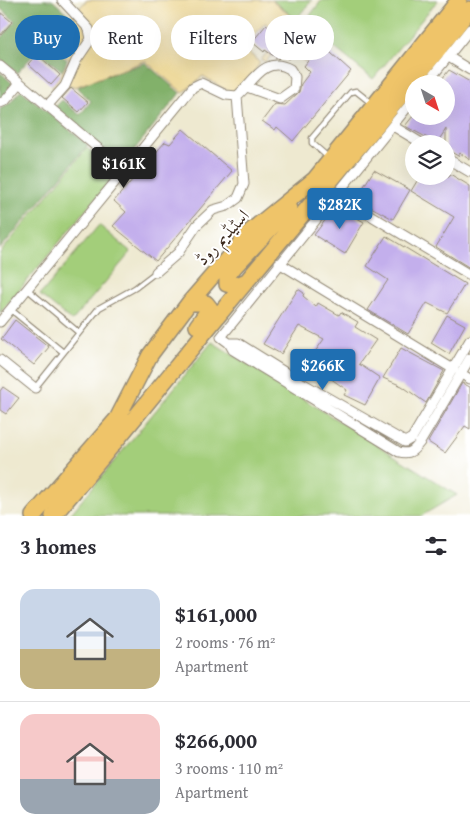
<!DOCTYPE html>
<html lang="en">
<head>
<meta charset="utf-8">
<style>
	body { margin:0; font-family:"Gentium Book Plus",Amiri,serif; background:#f2f2f3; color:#2b2b33; height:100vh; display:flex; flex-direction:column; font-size:19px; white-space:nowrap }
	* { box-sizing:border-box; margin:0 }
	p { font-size:16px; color:#7c7c81 }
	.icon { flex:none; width:28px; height:28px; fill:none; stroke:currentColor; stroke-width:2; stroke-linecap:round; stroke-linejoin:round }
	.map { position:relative; height:516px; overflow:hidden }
	.drawer { display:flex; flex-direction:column; background:#fff; flex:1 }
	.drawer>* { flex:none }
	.hud { position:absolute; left:15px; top:15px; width:440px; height:45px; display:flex; gap:10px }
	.needle { width:32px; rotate:141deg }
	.tools { position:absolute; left:405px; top:75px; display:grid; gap:10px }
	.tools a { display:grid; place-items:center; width:50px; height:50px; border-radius:50%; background:#fff; box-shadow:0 5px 20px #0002; font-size:25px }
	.price { position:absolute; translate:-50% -42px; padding:0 11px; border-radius:5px; background:#1f6fb2; color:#fff; font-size:16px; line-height:32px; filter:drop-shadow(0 1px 2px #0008) }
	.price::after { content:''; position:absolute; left:50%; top:30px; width:15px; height:11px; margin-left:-8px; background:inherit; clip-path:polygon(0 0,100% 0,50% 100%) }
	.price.current { background:#222; color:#fff }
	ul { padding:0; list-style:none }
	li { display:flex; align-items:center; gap:15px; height:125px; padding:0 20px }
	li+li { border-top:1px solid #e1e1e2 }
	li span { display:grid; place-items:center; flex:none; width:140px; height:100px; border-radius:15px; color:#555 }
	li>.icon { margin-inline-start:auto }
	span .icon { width:60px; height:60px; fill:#fffc; stroke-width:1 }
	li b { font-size:21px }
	h2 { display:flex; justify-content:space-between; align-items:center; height:60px; padding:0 20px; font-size:21px }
	.tag { padding:0 18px; border-radius:22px; background:#fff; box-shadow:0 5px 20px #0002; font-size:18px; line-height:45px }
	.tag.current { background:#1f6fb2; color:#fff }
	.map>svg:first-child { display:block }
	.green { fill:#a3ce7a; stroke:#6f7c4c }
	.forest { fill:#82b16a; stroke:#5e6e44 }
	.sand { fill:#eeda9e; stroke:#94825e }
	.building { fill:#c3afec }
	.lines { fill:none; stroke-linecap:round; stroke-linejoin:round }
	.service-casing { stroke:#948a77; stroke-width:7 }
	.minor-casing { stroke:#948a77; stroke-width:11 }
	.primary-casing { stroke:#948a77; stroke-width:18 }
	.service { stroke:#fff; stroke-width:4.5 }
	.minor { stroke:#fff; stroke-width:9 }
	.primary { stroke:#efc469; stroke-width:15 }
	.labels { text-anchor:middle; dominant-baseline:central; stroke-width:4; stroke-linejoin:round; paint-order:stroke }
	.street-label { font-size:18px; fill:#3b2a1e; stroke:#fff }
</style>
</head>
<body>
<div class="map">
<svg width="470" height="516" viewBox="0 0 470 516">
	<rect width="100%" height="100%" fill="#fff"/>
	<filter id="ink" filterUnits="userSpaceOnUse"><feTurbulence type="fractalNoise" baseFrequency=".02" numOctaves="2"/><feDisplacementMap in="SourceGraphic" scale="10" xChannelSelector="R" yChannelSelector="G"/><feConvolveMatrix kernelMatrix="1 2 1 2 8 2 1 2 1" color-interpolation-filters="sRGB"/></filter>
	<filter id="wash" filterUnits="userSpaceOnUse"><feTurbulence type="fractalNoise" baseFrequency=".0096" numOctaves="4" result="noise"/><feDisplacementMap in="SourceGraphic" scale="20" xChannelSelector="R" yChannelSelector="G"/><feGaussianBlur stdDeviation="1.12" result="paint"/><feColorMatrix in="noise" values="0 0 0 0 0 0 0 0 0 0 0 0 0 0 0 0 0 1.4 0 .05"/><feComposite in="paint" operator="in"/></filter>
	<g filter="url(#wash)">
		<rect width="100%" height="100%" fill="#eee9d0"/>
		<path class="green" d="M272 0H312L296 19Z
			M322 0H438L373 79 304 23Z
			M87 148 117 173 0 313V253Z
			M99 225 131 252 72 321 40 295Z
			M212 342 457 495 421 516H69Z"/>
		<path class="forest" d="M0 0H52L69 15 48 43 67 60 62 71 37 51 17 73 0 59V40L15 21 0 8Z
			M145 63 180 93 122 165 55 107 62 100 80 115 91 101 77 88 88 82Z
			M0 72 13 84 0 100Z
			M21 90 88 145 0 249V109L10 103Z"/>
		<path class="sand" d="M87 0H272L321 42 305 62 297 55 300 47 287 37 266 62 261 60 281 35 265 23 244 48 260 63 246 84 235 92 227 91 203 76 183 93 145 61 75 87 69 86 55 92 52 87 70 60 50 43 71 16Z"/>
		<g id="blocks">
			<path class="building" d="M0 12 12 22 0 36Z
				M266 25 286 42 288 40 298 48 289 59 283 54 278 59 265 50 264 52 252 42Z
				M321 44 351 71 293 141 277 127 275 130 262 121 275 104 285 105 299 92 301 84 310 72 304 66Z
				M37 54 60 75 51 85 28 64Z
				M449 70 470 82V160L460 153 458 156 446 149V129L437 143 405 126 413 116H446V84H438Z
				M71 88 88 102 79 112 62 98Z
				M183 129 232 171 156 261 113 226 126 212 114 201 165 142 170 144Z
				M374 170 410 190 393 219 356 199Z
				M450 174 470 186V268L436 247 454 217 411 191 420 176H449Z
				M336 206 364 222 345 254 314 235Z
				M386 236 465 284 447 313 427 303 408 334 368 310 388 280 367 266Z
				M298 289 304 293 303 296 316 307 318 303 339 315 341 312 358 322 355 327 376 340 359 364 380 378 365 405 344 395 347 390 320 371 318 375 303 369 324 339 299 326 281 354 263 344Z
				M447 315 465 325 449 354 431 343Z
				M15 320 49 347 34 365 1 339Z
				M401 348 444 371 426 403 402 386 383 378Z
				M462 383 470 387V429L465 426 445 453 428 442Z
				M3 387 19 398 6 414 0 410V391Z"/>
		</g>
	</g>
	<g filter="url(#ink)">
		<use href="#blocks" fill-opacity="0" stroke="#948a77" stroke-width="1"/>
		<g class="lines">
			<defs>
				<path id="service" d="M329 158 312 143V138L351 92 356 91 371 103
					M27 289 78 332
					M10 309 63 352
					M35 388 99 308 135 288 156 272"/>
				<path id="minor" d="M447 56 470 70
					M0 66 124 170
					M426 84 470 29
					M414 99 221 337 229 343H238L302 383 405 442 412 438 470 340
					M0 103 5 101 20 83
					M47 106 65 86 76 61 91 39 89 29 62 0
					M393 126 423 144
					M446 158 470 172
					M335 194 470 275
					M279 263 453 369
					M156 272 178 253 197 225 213 210 227 206 238 198 244 184 237 96
					M0 322 193 87 201 83 226 95 237 96C254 81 265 55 290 69L295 77 294 89 280 99 247 87
					M229 343 233 350 399 452C411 455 414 450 421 441L470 358
					M0 360 35 388
					M460 373 470 379"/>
				<path id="primary" d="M247 281 234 286 227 284V276L235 266 289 209
					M189 303H206L210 308 197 326
					M33 516 117 419 150 355 189 303 252 230 315 179 459 0
					M53 516C119 439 181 360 246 282 321 191 398 103 470 9"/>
			</defs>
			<use href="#service" class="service-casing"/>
			<use href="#minor" class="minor-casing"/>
			<use href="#primary" class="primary-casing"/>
			<use href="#service" class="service"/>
			<use href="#minor" class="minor"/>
			<use href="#primary" class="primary"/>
		</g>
	</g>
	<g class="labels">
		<g class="street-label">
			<text transform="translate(222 237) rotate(-47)">اسٹیڈیم روڈ</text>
		</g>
	</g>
</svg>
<div class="tools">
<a><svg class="needle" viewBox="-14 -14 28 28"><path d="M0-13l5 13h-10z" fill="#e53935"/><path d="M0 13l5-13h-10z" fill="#7c7c81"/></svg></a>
<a><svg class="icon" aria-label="layers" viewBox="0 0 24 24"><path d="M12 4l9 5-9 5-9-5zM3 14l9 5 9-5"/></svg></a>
</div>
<b class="price current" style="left:124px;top:189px">$161K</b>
<b class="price" style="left:340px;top:230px">$282K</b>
<b class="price" style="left:323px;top:391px">$266K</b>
<div class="hud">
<a class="tag current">Buy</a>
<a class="tag">Rent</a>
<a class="tag">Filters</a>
<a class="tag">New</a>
</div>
</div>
<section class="drawer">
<h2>3 homes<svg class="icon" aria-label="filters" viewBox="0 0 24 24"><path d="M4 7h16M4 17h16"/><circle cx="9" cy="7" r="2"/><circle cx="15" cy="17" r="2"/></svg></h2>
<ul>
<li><span style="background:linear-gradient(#c9d6e8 60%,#c2b280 0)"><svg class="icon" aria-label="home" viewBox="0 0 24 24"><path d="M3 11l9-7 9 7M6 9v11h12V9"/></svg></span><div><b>$161,000</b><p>2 rooms · 76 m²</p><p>Apartment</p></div></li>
<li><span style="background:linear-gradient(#f6c9c9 65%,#9aa5b1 0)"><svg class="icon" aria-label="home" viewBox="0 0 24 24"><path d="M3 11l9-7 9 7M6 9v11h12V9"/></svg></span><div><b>$266,000</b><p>3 rooms · 110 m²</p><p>Apartment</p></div></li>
</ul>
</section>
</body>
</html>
